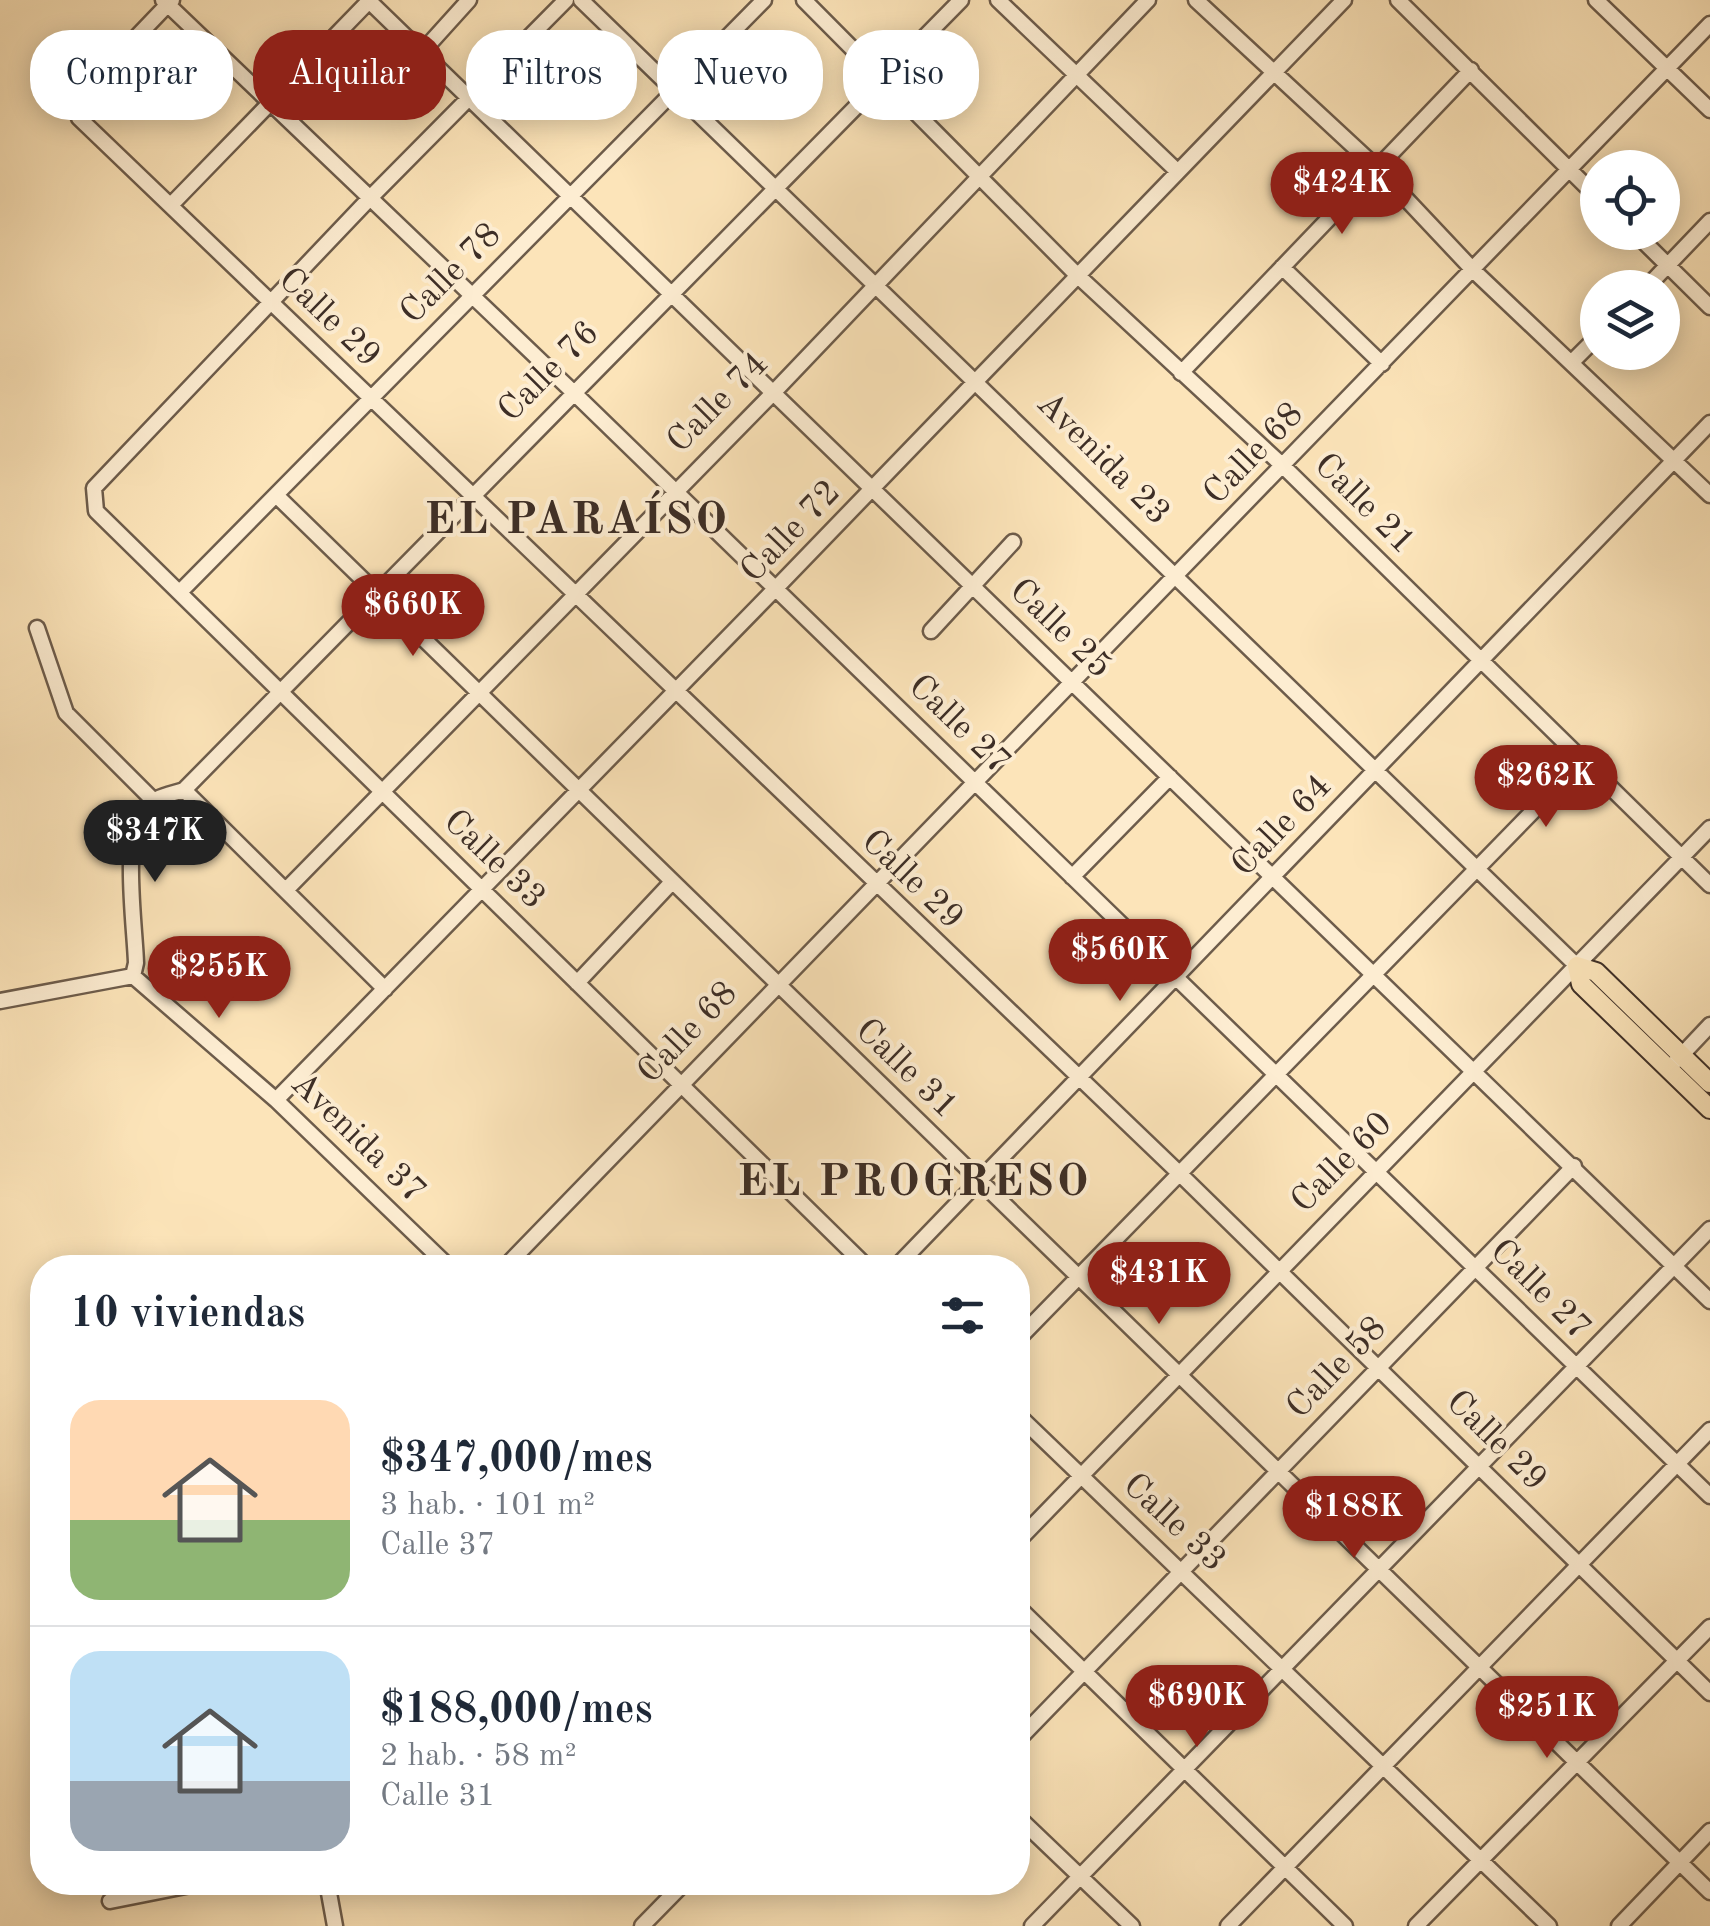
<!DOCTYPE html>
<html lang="es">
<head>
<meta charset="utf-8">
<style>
	body { margin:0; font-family:"Old Standard TT",serif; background:#f2f2f3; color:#1f2937; height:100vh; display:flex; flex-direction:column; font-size:38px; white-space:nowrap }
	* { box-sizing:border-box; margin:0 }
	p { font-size:32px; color:#747a83 }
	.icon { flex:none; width:55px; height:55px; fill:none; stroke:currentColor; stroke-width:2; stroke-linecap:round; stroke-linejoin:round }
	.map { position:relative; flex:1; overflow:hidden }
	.drawer { position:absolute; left:30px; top:1255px; width:1000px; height:640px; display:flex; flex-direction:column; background:#fff; border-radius:40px; box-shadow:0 5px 25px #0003 }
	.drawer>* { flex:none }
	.hud { position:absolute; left:30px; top:30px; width:1000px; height:90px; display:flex; gap:20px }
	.fabs { position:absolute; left:1580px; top:150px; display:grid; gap:20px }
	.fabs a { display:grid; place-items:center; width:100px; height:100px; border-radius:50%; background:#fff; box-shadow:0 5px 25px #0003; font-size:50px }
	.price { position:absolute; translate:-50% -85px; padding:0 22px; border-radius:35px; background:#8f2418; color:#fff; font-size:32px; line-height:65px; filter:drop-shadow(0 2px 5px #0008) }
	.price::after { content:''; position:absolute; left:50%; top:60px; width:30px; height:22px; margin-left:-15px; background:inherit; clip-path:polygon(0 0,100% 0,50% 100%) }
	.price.active { background:#222; color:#fff }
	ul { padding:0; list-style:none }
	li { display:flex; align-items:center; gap:30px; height:250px; padding:0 40px }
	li+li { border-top:2px solid #e0e1e3 }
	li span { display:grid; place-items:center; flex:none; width:280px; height:200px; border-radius:30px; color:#555 }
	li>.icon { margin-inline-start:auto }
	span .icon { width:120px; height:120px; fill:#fffc; stroke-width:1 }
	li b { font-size:42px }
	h2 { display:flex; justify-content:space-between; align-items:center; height:120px; padding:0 40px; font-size:42px }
	.tag { padding:0 35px; border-radius:40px; background:#fff; box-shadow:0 5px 25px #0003; font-size:35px; line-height:90px }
	.tag.active { background:#8f2418; color:#fff }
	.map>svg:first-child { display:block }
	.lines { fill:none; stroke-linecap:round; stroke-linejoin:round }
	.minor-casing { stroke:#6d5c4b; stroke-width:19 }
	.major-casing { stroke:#3d2e26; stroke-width:22 }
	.minor { stroke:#fdedd2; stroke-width:14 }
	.major { stroke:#fce4b9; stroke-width:18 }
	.labels { text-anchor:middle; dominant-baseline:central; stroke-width:8; stroke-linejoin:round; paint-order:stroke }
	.street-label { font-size:35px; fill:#3d2e26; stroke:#fdedd2 }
	.district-label { font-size:45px; font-weight:bold; letter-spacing:2.5px; fill:#3d2e26; stroke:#fdedd2 }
</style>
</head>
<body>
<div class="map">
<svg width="1710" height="1926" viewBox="0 0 1710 1926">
	<rect width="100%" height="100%" fill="#fce4b9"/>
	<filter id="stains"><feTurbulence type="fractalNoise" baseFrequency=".002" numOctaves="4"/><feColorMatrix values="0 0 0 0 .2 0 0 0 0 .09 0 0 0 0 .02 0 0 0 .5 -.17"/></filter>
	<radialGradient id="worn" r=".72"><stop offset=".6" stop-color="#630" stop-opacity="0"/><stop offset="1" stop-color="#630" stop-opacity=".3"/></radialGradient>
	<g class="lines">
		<defs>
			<path id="minor" d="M163 0 572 391 1710 1496
				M172 0 81 95 76 107 79 118 1179 1173 1710 1693
				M368 0 1710 1301
				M566 0 369 199 94 488 96 511 868 1268
				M581 0 1577 966
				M804 0 1077 275 1283 466 1710 885
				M998 0 1177 171
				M1196 0 1377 168 1474 271 1710 495
				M1398 0 1598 198
				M1596 0 1710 110
				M422 52 469 0
				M171 205 370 0
				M1634 232 1710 307
				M1282 267 1382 364
				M1646 288 1710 221
				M1571 363 1598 336
				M1181 373 1471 70
				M277 496 1710 1892
				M180 592 764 0
				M37 628 66 713 153 800
				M931 631 1013 542
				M184 790 385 989
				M1072 877 1170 777
				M286 890 773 393 1148 0
				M133 976 136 963C135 928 122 838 142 811 152 797 169 795 184 790L961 0
				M133 976 276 1100 450 1268
				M577 983 672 882
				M0 1001 133 976
				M1676 1061 1710 1025
				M276 1100C634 735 990 369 1344 0
				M504 1268 1710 24
				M895 1268 1710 423
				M1018 1339 1582 761
				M1018 1415 1549 1926
				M1018 1541 1710 828
				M1018 1607 1345 1926
				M1018 1740 1574 1166
				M1018 1817 1132 1926
				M327 1882 335 1926
				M110 1901 206 1882
				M642 1926 685 1882
				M1032 1926 1710 1229
				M1228 1926 1710 1430
				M1416 1926 1710 1627
				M1619 1926 1710 1831"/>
			<path id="major" d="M1710 1083 1596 972 1577 966 1581 984 1710 1109"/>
		</defs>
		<use href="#minor" class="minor-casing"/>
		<use href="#major" class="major-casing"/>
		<use href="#minor" class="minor"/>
		<use href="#major" class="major"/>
	</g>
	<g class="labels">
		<g class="street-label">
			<text transform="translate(451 274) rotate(-45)">Calle 78</text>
			<text transform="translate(329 318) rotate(44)">Calle 29</text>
			<text transform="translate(549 372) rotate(-45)">Calle 76</text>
			<text transform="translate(718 403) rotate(-45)">Calle 74</text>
			<text transform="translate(1254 454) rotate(-46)">Calle 68</text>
			<text transform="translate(1103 459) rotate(45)">Avenida 23</text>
			<text transform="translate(1364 504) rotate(45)">Calle 21</text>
			<text transform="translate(791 532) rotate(-46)">Calle 72</text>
			<text transform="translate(1060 629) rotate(44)">Calle 25</text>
			<text transform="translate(959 725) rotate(44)">Calle 27</text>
			<text transform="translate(1282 826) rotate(-46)">Calle 64</text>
			<text transform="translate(494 860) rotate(44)">Calle 33</text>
			<text transform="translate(912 880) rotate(44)">Calle 29</text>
			<text transform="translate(688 1033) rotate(-46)">Calle 68</text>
			<text transform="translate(906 1069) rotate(44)">Calle 31</text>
			<text transform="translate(358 1138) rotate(44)">Avenida 37</text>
			<text transform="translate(1342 1163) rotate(-45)">Calle 60</text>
			<text transform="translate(1540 1290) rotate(45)">Calle 27</text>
			<text transform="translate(1337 1368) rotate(-46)">Calle 58</text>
			<text transform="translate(1496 1441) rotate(45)">Calle 29</text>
			<text transform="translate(1174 1523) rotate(43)">Calle 33</text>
		</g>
		<g class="district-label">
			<text x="577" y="521">EL PARAÍSO</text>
			<text x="914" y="1183">EL PROGRESO</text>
		</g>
	</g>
	<rect width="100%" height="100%" filter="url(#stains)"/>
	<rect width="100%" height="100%" fill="url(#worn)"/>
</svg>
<div class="fabs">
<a><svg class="icon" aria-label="locate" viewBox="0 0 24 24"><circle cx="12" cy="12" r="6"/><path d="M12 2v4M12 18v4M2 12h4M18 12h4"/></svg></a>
<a><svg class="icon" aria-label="layers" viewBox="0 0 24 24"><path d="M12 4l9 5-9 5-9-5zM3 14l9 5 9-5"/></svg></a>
</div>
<b class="price" style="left:1342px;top:237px">$424K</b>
<b class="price" style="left:413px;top:659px">$660K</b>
<b class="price" style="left:1546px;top:830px">$262K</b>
<b class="price active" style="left:155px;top:885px">$347K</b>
<b class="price" style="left:1120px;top:1004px">$560K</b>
<b class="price" style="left:219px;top:1021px">$255K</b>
<b class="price" style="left:1159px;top:1327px">$431K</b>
<b class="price" style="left:1354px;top:1561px">$188K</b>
<b class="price" style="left:1197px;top:1750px">$690K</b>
<b class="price" style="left:1547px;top:1761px">$251K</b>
<div class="hud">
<a class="tag">Comprar</a>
<a class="tag active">Alquilar</a>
<a class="tag">Filtros</a>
<a class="tag">Nuevo</a>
<a class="tag">Piso</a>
</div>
<section class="drawer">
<h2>10 viviendas<svg class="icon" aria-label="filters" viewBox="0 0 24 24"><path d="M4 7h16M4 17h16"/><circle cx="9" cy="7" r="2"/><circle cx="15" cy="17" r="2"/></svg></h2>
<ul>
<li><span style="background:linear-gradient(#ffd9b3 60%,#8fb573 0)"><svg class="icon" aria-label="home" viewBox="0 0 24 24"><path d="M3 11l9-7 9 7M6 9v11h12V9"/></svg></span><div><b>$347,000/mes</b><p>3 hab. · 101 m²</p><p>Calle 37</p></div></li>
<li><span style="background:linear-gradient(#bfe0f5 65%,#9aa5b1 0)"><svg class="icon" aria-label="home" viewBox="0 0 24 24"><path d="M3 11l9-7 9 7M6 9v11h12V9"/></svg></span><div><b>$188,000/mes</b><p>2 hab. · 58 m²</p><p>Calle 31</p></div></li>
</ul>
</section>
</div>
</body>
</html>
